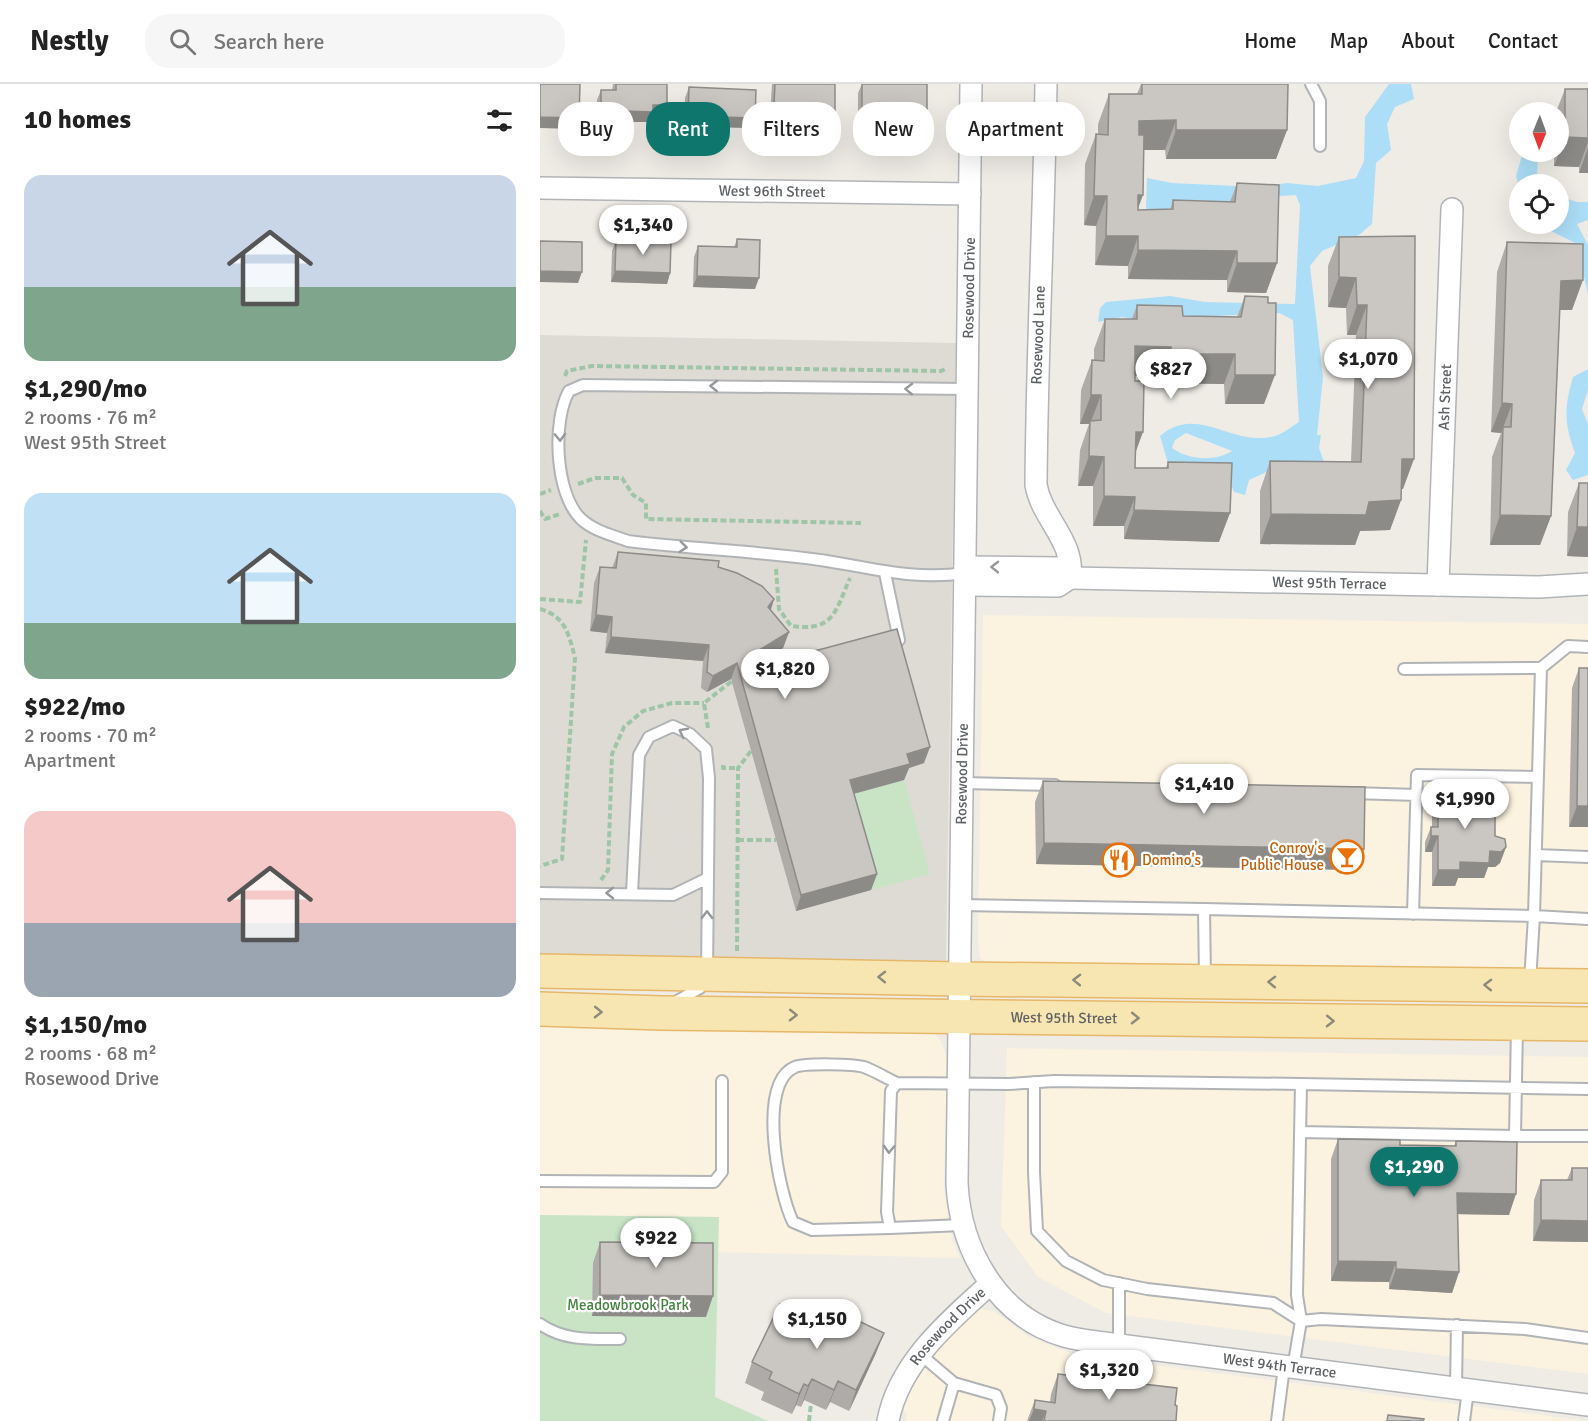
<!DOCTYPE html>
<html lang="en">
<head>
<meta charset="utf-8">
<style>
	body { margin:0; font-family:Signika,sans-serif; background:#f6f6f6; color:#222; height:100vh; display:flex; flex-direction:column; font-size:22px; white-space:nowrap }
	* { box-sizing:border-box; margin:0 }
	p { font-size:20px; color:#767676 }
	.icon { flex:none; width:33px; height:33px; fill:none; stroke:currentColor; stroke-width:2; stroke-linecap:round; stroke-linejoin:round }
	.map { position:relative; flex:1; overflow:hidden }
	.drawer { display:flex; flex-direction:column; background:#fff; width:540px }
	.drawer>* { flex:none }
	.banner { position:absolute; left:18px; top:18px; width:570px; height:54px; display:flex; gap:12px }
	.needle { width:39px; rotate:181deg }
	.controls { position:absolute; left:969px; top:18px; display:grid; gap:12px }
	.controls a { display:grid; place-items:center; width:60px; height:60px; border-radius:50%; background:#fff; box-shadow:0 6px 24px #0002; font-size:30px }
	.price { position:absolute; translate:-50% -51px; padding:0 14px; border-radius:21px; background:#fff; color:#222; font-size:20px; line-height:39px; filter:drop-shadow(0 2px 3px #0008) }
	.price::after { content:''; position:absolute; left:50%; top:36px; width:18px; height:14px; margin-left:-9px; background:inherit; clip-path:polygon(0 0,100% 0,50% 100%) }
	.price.selected { background:#0f766e; color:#fff }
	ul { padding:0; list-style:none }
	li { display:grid; align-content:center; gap:12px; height:318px; padding:0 24px }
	li span { display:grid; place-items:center; height:186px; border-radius:18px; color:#555 }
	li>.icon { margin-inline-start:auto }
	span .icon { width:108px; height:108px; fill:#fffc; stroke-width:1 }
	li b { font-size:26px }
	h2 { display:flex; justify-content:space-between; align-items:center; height:72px; padding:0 24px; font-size:26px }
	.chip { padding:0 21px; border-radius:24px; background:#fff; box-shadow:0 6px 24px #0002; font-size:21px; line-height:54px }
	.chip.selected { background:#0f766e; color:#fff }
	header { display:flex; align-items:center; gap:36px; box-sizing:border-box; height:84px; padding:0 30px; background:#fff; border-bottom:2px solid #e0e0e0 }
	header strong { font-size:28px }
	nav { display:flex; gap:33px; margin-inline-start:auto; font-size:21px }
	.search { width:420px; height:54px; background:#f6f6f6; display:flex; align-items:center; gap:15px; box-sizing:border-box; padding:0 21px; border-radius:24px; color:#767676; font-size:22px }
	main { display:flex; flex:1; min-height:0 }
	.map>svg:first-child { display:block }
	.commercial { fill:#fbf2df }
	.education { fill:#dedbd5 }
	.green { fill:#c8e4c5 }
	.water { fill:#addef8; fill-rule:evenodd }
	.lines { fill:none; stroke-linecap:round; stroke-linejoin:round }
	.service-casing { stroke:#b1b4b7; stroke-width:14 }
	.minor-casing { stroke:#b1b4b7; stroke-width:24 }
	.primary-casing { stroke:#e6b768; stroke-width:36 }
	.path { stroke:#9ec5a6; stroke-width:4; stroke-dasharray:6 3; stroke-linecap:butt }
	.service { stroke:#fff; stroke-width:10 }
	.minor { stroke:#fff; stroke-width:21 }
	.primary { stroke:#f8e6b2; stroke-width:33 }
	.wall { fill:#aeaba8 }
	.shaded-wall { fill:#8d8b88 }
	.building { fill:#cac7c3; stroke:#8d8b88; stroke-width:1.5 }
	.oneway { stroke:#96999b }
	.oneway2 { stroke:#8c8a7c }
	.labels { text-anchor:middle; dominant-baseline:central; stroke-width:4.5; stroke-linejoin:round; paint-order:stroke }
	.street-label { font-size:15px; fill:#5e6265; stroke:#fff }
	.food-label { font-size:15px; fill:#c56008; stroke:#fff; text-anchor:end }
	.park-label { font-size:15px; fill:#41853e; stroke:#fff }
</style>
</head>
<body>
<header>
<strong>Nestly</strong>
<div class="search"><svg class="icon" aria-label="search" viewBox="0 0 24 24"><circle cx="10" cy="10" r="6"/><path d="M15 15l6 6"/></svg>Search here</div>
<nav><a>Home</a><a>Map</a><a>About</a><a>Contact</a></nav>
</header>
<main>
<section class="drawer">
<h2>10 homes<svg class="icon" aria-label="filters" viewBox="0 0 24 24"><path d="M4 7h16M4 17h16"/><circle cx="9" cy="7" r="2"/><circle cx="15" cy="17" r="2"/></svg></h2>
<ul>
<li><span style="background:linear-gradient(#c9d6e8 60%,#7fa58c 0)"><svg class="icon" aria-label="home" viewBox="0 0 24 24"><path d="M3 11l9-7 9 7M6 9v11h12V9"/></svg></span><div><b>$1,290/mo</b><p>2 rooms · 76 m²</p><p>West 95th Street</p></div></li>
<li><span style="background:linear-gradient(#bfe0f5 70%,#7fa58c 0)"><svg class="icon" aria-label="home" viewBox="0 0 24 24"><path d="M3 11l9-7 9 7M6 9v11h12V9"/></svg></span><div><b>$922/mo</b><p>2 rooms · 70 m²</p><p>Apartment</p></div></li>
<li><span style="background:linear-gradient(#f6c9c9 60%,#9aa5b1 0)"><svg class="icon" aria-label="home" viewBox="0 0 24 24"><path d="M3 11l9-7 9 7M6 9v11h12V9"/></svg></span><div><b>$1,150/mo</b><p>2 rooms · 68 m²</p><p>Rosewood Drive</p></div></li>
</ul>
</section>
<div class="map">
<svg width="1048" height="1337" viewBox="0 0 1048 1337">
	<rect width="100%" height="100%" fill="#efece6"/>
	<path class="commercial" d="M443 531 1048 540V884L450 883 440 873 438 855Z
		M0 939 393 947 402 959 407 976 404 1104 413 1159 420 1174 178 1168V1133L0 1131Z
		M467 964 1048 973V1290L566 1229 498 1193 461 1142Z
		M438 1225 454 1227 488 1252 535 1271 1048 1337H366L367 1331 362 1322 381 1281 431 1229Z"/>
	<path class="education" d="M0 251 416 259 406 877 401 884 0 880Z"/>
	<path class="green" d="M364 696 390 790 331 806 305 712Z
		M0 1131 179 1133 175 1313 228 1337H0Z"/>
	<path class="water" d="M849 0H871L874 15 855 23 847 40 851 66 836 79 832 140 819 151 782 167 770 182 783 293 777 351H781L779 364 788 389 742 381 709 396 705 411 694 408 685 386 628 379 620 352C657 319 693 364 735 352 743 350 752 342 759 338L753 236 739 229 634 234 608 238 582 233 558 238 560 224 566 218 630 212 665 218 755 220 760 121 756 111 724 113 626 132 606 125 607 94 632 99 718 103 747 99 778 102 816 94 824 77 825 33ZM646 349 692 367C674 378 649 376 632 364L635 356Z
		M983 68H998L997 98 1000 100H980L979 103 976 92Z
		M1019 112 1037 118H1048V136L1037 140 1048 161V211L1037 160 997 140H1018Z
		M1048 285V306L1042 325 1048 340V391L1033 396 1026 386 1035 369C1024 339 1024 324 1033 293Z"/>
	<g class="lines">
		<defs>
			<path id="service" d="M771 0 780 17V62
				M345 489 359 556
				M425 489C374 497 329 483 280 476 216 467 151 465 88 457 72 451 54 447 41 435 15 410 12 337 29 307L43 301 428 305
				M1001 584 1028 562 1048 563
				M422 699 515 701
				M812 709 877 711
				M996 771 1048 773
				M0 809 133 811 166 795
				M92 809 99 671 109 653 133 642 150 650 166 665 169 694 167 889 160 904 130 921
				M421 821 664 825
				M873 830 877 691 998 693
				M665 894 664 825 994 832 1001 584 864 585
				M990 898 994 832 1048 835
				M494 998V1088L497 1147 526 1177 563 1196 607 1205 733 1219 761 1237 753 1284
				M1048 1005 761 1000 757 1211 761 1237 781 1235 985 1245 1048 1254
				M760 1048 975 1052 977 942
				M975 1052H1048
				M0 1097 174 1098 182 1088V997
				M423 1141 350 1144 347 1128 351 1007 357 999 469 1000 514 997 761 1000
				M350 1144 272 1146 253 1138C239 1110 216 999 255 983 266 979 313 980 324 983 335 987 346 994 357 999
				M0 1240C24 1257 52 1255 80 1255
				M579 1261V1199
				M380 1270 414 1299 456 1311 461 1324 459 1337
				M916 1304 917 1241
				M403 1337 414 1299
				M737 1337 744 1283
				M924 1337 928 1306"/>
			<g id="minor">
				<path id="s1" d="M431 0 417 1099C420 1164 456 1232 524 1252 541 1257 561 1258 579 1261L1048 1321"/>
				<path d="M506 0C504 134 497 267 496 401 502 435 535 457 530 494"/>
				<path id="s2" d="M0 104 430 110"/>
				<path id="s3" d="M425 483 518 484 530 494 999 503 1048 500"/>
				<path d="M425 501 518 502 530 494"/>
				<path id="s4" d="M898 501 912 125"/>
				<path id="s5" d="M348 1337C359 1279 408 1238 450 1200"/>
			</g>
			<g id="primary">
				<path d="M0 887 420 895 1048 902"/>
				<path id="s6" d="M0 925 121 929 1048 940"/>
			</g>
		</defs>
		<use href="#service" class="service-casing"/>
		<use href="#minor" class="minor-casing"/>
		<use href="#primary" class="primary-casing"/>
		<path class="path" d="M25 292 27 287 52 282 401 287 407 284
			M38 400 55 394H82L93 411 106 419V435L321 439
			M0 410 11 406
			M0 427 5 435 20 430
			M236 485 239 525 251 542C294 548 295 528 310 494
			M0 515 40 518 46 456
			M0 525C25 532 29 550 35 574L22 775 0 782
			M168 644 164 619 192 597
			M183 681V684H198
			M198 756H236
			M61 796 68 786 72 670 84 643 103 627 132 619H164
			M197 867 198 684 211 667
			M269 1337 271 1320"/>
		<use href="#service" class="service"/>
		<use href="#minor" class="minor"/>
		<use href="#primary" class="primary"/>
	</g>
	<path class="wall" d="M73 0H127L123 31H111L109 38H84L80 48H57V16L61 6H72Z
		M232 0H295V38L291 48 274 49 272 32 230 31Z
		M322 0 383 51 318 47V9Z
		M601 0H748L747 46 736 75H626L625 66H604L598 126H630L633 116 690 118 697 99 737 179 726 209 687 208V196L588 195V182L555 181 556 142 544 141 545 80 556 50H558V40L569 10H597Z
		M149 3 215 34 211 44 176 43 175 48 144 47 145 14Z
		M1025 5H1048V89H1039V83L1014 82V68H1018V28H1016Z
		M875 152 863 405H861V416L850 446 820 447 815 461 720 460V407L730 377 811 378 816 251H807L806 224 788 223V182L799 153Z
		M197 155 215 205 153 203 154 173 158 162 194 163Z
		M76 156 130 189 127 200 71 198 72 167Z
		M967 158 1032 226H1020L1011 432 1000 461H950L952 373 961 349 951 348 957 188Z
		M705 212 724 320H685L684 300 620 299 621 292H595V384H626L628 378 679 458 584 455V442H553V402H538L540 366 549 340H540L541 306 552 276 554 277V265L565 235H592L597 221 643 232 697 233Z
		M1039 399 1048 473 1027 472 1028 428Z
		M78 468 178 483 234 515 231 526 249 548 243 564 217 580 218 582 384 679 369 684 364 696 314 710 337 790 331 806 256 827 191 595 167 608 161 604 163 577 65 569 67 549 50 547 54 499 60 483 72 484Z
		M1039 584 1048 743H1029L1032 604Z
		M503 697 817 786 496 780 495 718Z
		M898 705 914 711 921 715 950 724 955 752 966 763 960 779 955 783H948L944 794H918L915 802H892V768H885V758L891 743H892V721Z
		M798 1055 860 1061 914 1062 916 1057 969 1131 918 1130 919 1188 912 1209 849 1205V1198L791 1197V1075Z
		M1032 1084H1048V1158L993 1157 994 1116 1001 1096H1027Z
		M60 1158 166 1233 52 1232 53 1179Z
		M289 1225 286 1232 336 1269 309 1327 290 1318 286 1326 264 1316 261 1323 256 1321 252 1330 221 1316 224 1308 205 1299 212 1278 277 1237Z
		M518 1290 635 1321 636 1337H487L495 1316 510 1318 511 1310Z"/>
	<path class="shaded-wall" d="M113 21H127L123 31H111L109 38H84L80 48H57L61 37 84 27Z
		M234 21 276 22 272 32 230 31Z
		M0 33 39 34 35 45 0 44Z
		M179 33 215 34 211 44 176 43 175 48 144 47 148 36Z
		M322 36 387 41 383 51 318 47Z
		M636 36 625 66H588L599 37Z
		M278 38H295L291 48 274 49Z
		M636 46H747L736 75H626Z
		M1025 53 1048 54V58L1039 83 1014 82Z
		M1048 64V89H1039Z
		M598 111H603L592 141Z
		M554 112H567L556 142 544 141Z
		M566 152H598L588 182 555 181Z
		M598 166 697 167 687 196 588 195Z
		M697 179H737L726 209 687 208Z
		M0 187 42 188 38 199 0 198Z
		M75 187 130 189 127 200 71 198Z
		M157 192 219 194 215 205 153 203Z
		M799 193 816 194 806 224 788 223Z
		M1043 196 1032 226H1011L1021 197Z
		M817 221H827L816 251H807Z
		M595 262 631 263 621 292H584Z
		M631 270H695L684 300 620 299Z
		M695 291H735L724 320H685Z
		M551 311H561L550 340V337L549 340H540Z
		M962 319 972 320 961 349 951 348Z
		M596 348H603L592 378Z
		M549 372 564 373 553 402H538Z
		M862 375H874L863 405H851Z
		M564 412 595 413 584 442H553Z
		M861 416 850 446 820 447 815 461 720 460 731 430 829 418Z
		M594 426 690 429 679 458 584 455Z
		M960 431 1011 432 1000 461H950Z
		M1037 443H1048V473L1027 472Z
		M234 515 229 531 228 523Z
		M56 531 72 533 67 549 50 547Z
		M249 548 243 564 205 587 211 571Z
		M71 553 169 561 163 577 65 569Z
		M197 579 191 595 167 608 173 592Z
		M390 663 384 679 369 684 364 696 305 712 310 696 367 670Z
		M1037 722H1048V743H1029Z
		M891 752H898L892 768H885Z
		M504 759 824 765 817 786 496 780Z
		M966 763 960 779 955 783H948L944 794H918L915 802H892L898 786 950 767Z
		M337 790 331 806 256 827 261 811Z
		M917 1109 976 1110 969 1131 910 1130Z
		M1001 1136 1048 1137V1158L993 1157Z
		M798 1177 856 1178 849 1198 791 1197Z
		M856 1185 919 1188 912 1209 849 1205Z
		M60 1211 173 1212 166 1233 52 1232Z
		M344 1249 336 1269 309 1327 316 1306Z
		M272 1295 264 1316 261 1323 268 1302Z
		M298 1297 290 1318 286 1326 294 1306Z
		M264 1300 256 1321 252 1330 259 1310Z
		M494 1325 506 1327 502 1337H489Z"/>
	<path class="building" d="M0 0H40L39 34 0 33Z
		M76 0H127V21H113V28L84 27V37H61V6H76Z
		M235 0H295V38H278L276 22 234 21Z
		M322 0H387V41L322 36Z
		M602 0H748L747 46H636V36L599 37V51H604L603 111H598V126L633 125V116L695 118 697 99 739 101 737 179H697V167L598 166V152H566L567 112H554L556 50 568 51 569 10H602Z
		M149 3 216 6 215 34 179 33 178 37 148 36Z
		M1025 5H1048V54L1025 53Z
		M875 152 874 375H862L861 416 829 418 826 431 731 430 730 377 821 378 827 221H817L816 194 799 193V153Z
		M197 155 220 156 219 194 157 192 158 162 197 163Z
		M76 156 131 158 130 189 75 187Z
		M0 157 42 158V188L0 187Z
		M967 158 1043 160V196L1021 197 1011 432 960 431 963 343H971L972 320 962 319Z
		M705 212 728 213V219H736L735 291H695V270H631V263L595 262V297H604L603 348H596L595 384H628V378L692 379 690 429 594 426 595 413 564 412V373L549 372 550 337 561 336V311H551L552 276 564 277 565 235H597V221L642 222 643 232 701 233Z
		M1039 399H1048V443H1037Z
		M78 468 179 477 178 483 197 489 222 502 234 515 228 523 249 548 211 571 218 582 357 545 390 663 367 670 370 680 310 696 337 790 261 811 197 579 173 592 167 588 169 561 71 553 72 533 56 531 60 483 76 484Z
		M1039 584H1048V722H1037Z
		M503 697 825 703 824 765 504 759Z
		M898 705 914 706V711H922L921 715 935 716 939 707 946 708 951 714 950 724H955V752L965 755 966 763 961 768 950 767 949 779 920 778V786H898V752H891V743H898Z
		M798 1055 860 1056V1061L916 1062V1057L977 1058 976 1110 917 1109 919 1188 856 1185V1178L798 1177Z
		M1032 1084H1048V1137L1001 1136V1096H1032Z
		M60 1158 173 1159V1212L60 1211Z
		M240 1220 277 1237 284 1223 289 1225 286 1232 298 1238 302 1229 344 1249 316 1306 298 1297 294 1306 272 1295 268 1302 264 1300 259 1310 229 1295 232 1288 212 1278Z
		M518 1290 637 1304 635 1321 637 1322 636 1337H504L506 1327 494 1325 495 1316 515 1319Z
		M848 1331 884 1335 883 1337H847Z"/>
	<defs><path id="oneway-chevron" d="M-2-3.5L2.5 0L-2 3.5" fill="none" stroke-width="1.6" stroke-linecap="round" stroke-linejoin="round" transform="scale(1.5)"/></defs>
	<g class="oneway">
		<use href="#oneway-chevron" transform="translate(174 302) rotate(-179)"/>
		<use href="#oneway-chevron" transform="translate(369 305) rotate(-179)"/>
		<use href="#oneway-chevron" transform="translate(20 353) rotate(88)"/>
		<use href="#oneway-chevron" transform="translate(143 463) rotate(6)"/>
		<use href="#oneway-chevron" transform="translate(455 483) rotate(-179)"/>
		<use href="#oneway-chevron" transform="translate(143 648) rotate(-153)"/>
		<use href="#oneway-chevron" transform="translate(70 809) rotate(179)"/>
		<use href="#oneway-chevron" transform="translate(167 831) rotate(-90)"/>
		<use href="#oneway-chevron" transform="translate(349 1065) rotate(92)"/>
	</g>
	<g class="oneway2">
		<use href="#oneway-chevron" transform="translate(342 893) rotate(-179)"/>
		<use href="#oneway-chevron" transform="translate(537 896) rotate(-179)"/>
		<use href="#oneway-chevron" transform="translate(732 898) rotate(-179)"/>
		<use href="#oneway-chevron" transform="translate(948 901) rotate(-179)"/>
		<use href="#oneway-chevron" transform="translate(58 928) rotate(1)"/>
		<use href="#oneway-chevron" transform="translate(253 931) rotate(1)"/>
		<use href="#oneway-chevron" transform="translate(595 934) rotate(1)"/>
		<use href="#oneway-chevron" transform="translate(790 937) rotate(1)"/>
	</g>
	<defs>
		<symbol id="bar-ring" viewBox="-11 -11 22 22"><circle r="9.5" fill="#fff" stroke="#e8710a" stroke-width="1.5"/><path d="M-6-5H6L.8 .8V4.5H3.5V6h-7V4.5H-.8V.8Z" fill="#e8710a"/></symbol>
		<symbol id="restaurant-ring" viewBox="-11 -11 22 22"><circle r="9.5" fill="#fff" stroke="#e8710a" stroke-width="1.5"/><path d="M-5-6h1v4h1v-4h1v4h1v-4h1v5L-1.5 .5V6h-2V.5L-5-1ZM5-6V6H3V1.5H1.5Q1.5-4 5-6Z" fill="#e8710a"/></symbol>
	</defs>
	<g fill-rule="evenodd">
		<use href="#bar-ring" x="788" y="754" width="38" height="38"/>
		<use href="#restaurant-ring" x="560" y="757" width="38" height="38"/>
	</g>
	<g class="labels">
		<g class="street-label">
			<text stroke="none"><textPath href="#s2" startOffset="232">West 96th Street</textPath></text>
			<text transform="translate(429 204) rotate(-89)">Rosewood Drive</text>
			<text transform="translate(498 251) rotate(-88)">Rosewood Lane</text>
			<text stroke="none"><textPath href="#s4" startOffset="188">Ash Street</textPath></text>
			<text stroke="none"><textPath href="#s3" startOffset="368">West 95th Terrace</textPath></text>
			<text transform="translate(422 690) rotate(-89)">Rosewood Drive</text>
			<text stroke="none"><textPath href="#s6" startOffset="524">West 95th Street</textPath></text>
			<text stroke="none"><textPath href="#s5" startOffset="114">Rosewood Drive</textPath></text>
			<text stroke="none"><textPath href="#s1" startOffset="1516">West 94th Terrace</textPath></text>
		</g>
		<g class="food-label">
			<text x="784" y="764">Conroy's<tspan x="784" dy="17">Public House</tspan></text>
			<text x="602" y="776" text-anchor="start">Domino's</text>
		</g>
		<g class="park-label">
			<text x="88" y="1221">Meadowbrook Park</text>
		</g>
	</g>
</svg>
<div class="controls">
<a><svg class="needle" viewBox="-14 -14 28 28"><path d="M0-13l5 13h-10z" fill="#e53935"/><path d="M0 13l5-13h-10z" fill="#767676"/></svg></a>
<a><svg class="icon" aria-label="locate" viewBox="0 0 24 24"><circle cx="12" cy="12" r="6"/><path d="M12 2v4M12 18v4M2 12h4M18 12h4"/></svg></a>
</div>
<b class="price" style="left:103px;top:172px">$1,340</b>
<b class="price" style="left:828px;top:306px">$1,070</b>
<b class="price" style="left:631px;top:316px">$827</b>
<b class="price" style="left:245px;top:616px">$1,820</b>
<b class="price" style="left:664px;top:731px">$1,410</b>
<b class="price" style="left:925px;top:746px">$1,990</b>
<b class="price selected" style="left:874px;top:1114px">$1,290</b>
<b class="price" style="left:116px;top:1185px">$922</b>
<b class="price" style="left:277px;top:1266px">$1,150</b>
<b class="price" style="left:569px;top:1317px">$1,320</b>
<div class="banner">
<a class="chip">Buy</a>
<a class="chip selected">Rent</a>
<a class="chip">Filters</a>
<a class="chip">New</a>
<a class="chip">Apartment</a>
</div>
</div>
</main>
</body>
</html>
